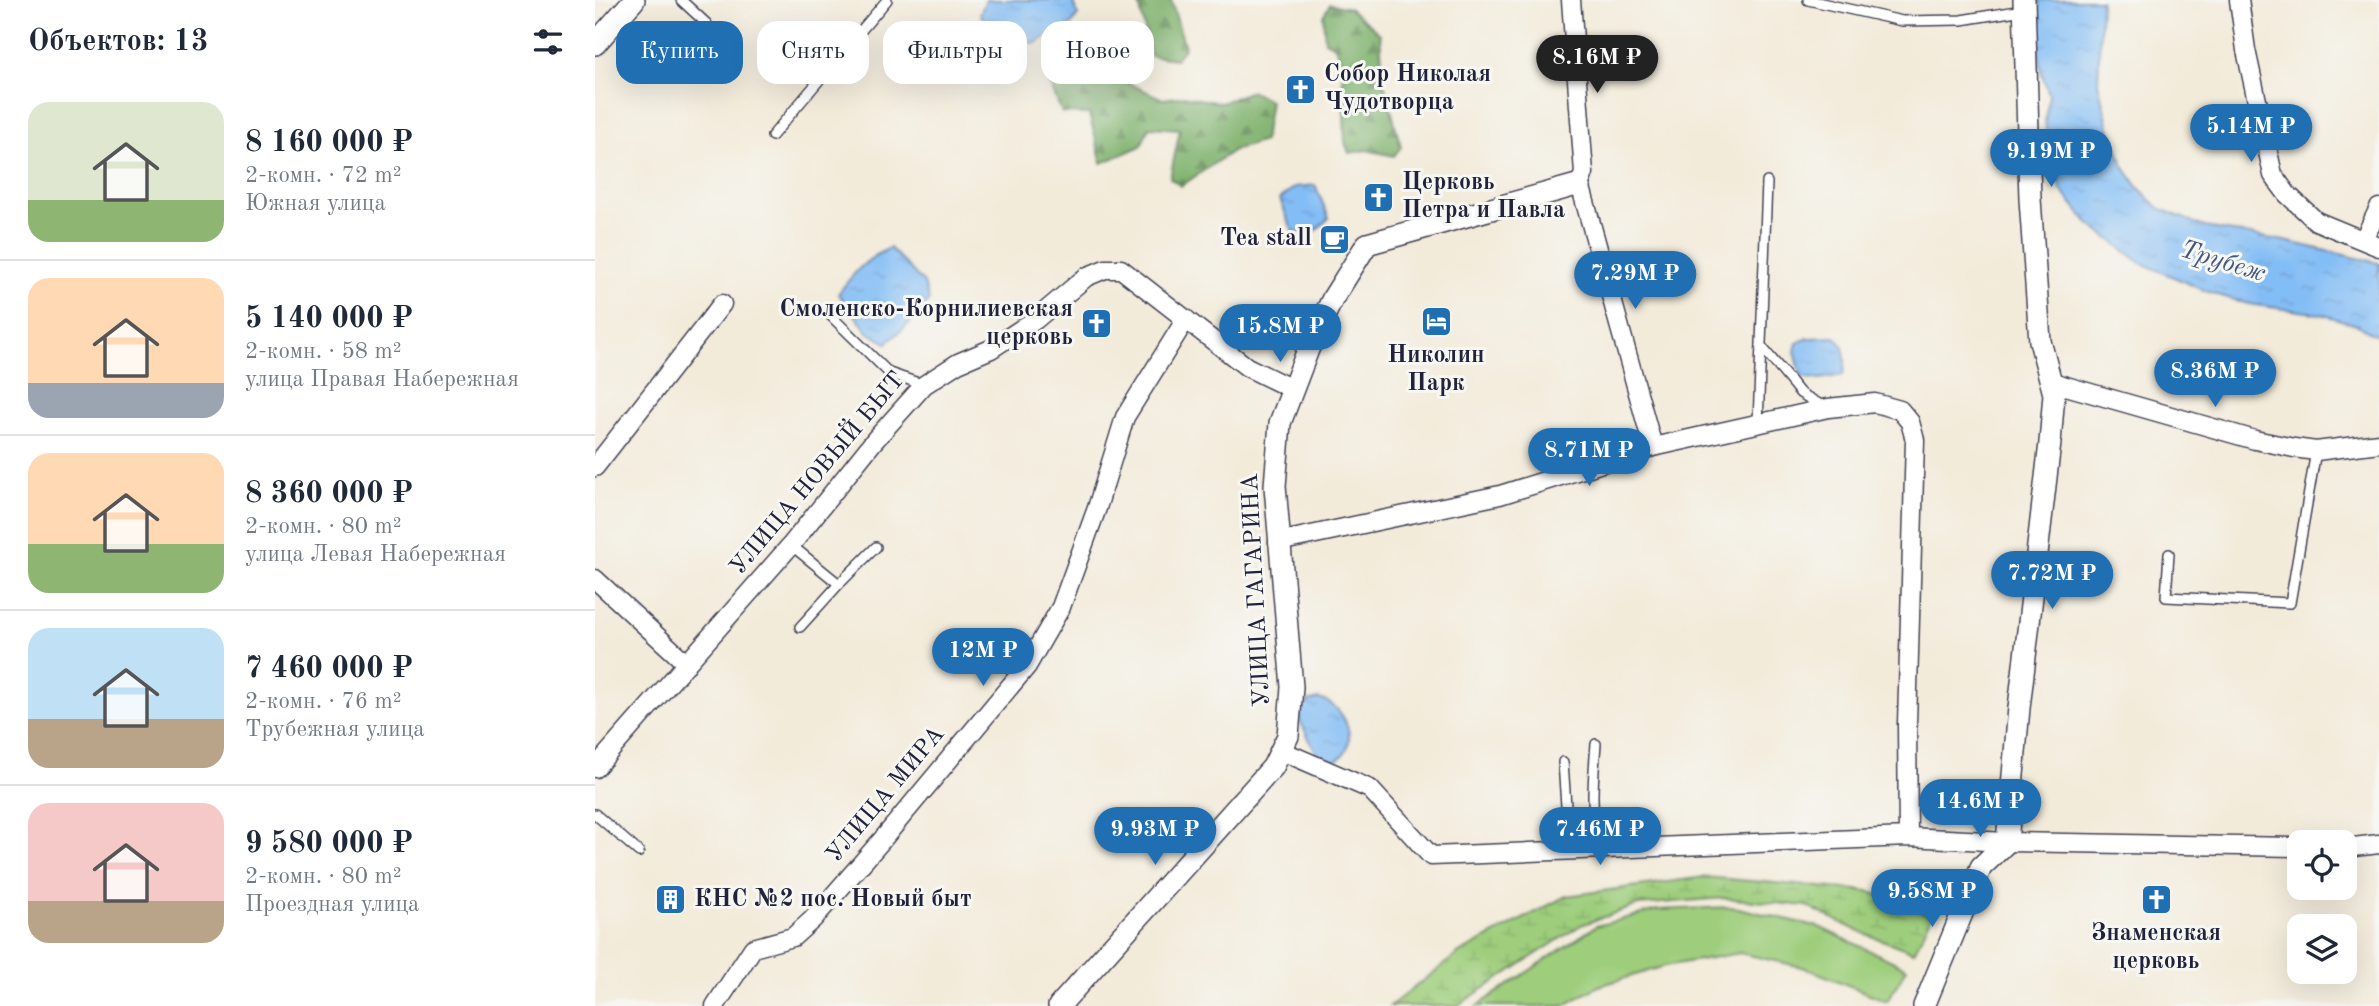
<!DOCTYPE html>
<html lang="ru">
<head>
<meta charset="utf-8">
<style>
	body { margin:0; font-family:"Old Standard TT",serif; background:#f2f2f3; color:#1f2937; height:100vh; display:flex; flex-direction:column; font-size:26px; white-space:nowrap }
	* { box-sizing:border-box; margin:0 }
	p { font-size:23px; color:#747a83 }
	.icon { flex:none; width:38px; height:38px; fill:none; stroke:currentColor; stroke-width:2; stroke-linecap:round; stroke-linejoin:round }
	.map { position:relative; flex:1; overflow:hidden }
	.details { display:flex; flex-direction:column; background:#fff; width:595px }
	.details>* { flex:none }
	.banner { position:absolute; left:21px; top:21px; width:665px; height:63px; display:flex; gap:14px }
	.fabs { position:absolute; left:1692px; top:830px; display:grid; gap:14px }
	.fabs a { display:grid; place-items:center; width:70px; height:70px; border-radius:14px; background:#fff; box-shadow:0 7px 28px #0002; font-size:35px }
	.price { position:absolute; translate:-50% -60px; padding:0 16px; border-radius:24px; background:#1f6fb2; color:#fff; font-size:23px; line-height:46px; filter:drop-shadow(0 2px 4px #0008) }
	.price::after { content:''; position:absolute; left:50%; top:42px; width:21px; height:16px; margin-left:-10px; background:inherit; clip-path:polygon(0 0,100% 0,50% 100%) }
	.price.active { background:#222; color:#fff }
	ul { padding:0; list-style:none }
	li { display:flex; align-items:center; gap:21px; height:175px; padding:0 28px }
	li+li { border-top:2px solid #e0e1e3 }
	li span { display:grid; place-items:center; flex:none; width:196px; height:140px; border-radius:21px; color:#555 }
	li>.icon { margin-inline-start:auto }
	span .icon { width:84px; height:84px; fill:#fffc; stroke-width:1 }
	li b { font-size:30px }
	h2 { display:flex; justify-content:space-between; align-items:center; height:84px; padding:0 28px; font-size:30px }
	.tag { padding:0 24px; border-radius:21px; background:#fff; box-shadow:0 7px 28px #0002; font-size:24px; line-height:63px }
	.tag.active { background:#1f6fb2; color:#fff }
	main { display:flex; flex:1; min-height:0 }
	.map>svg:first-child { display:block }
	.grass { fill:#9ece7c; stroke:#60785c; stroke-width:2 }
	.forest { fill:url(#forest-firs); stroke:#506a54; stroke-width:2 }
	.wetland { fill:url(#wetland-marsh); stroke:#60785c; stroke-width:2 }
	.water { fill:url(#water-ripples); stroke:#527098; stroke-width:2 }
	.lines { fill:none; stroke-linecap:round; stroke-linejoin:round }
	.service-casing { stroke:#414053; stroke-width:12 }
	.minor-casing { stroke:#414053; stroke-width:21 }
	.tertiary-casing { stroke:#414053; stroke-width:24 }
	.service { stroke:#fff; stroke-width:9 }
	.minor { stroke:#fff; stroke-width:18 }
	.tertiary { stroke:#fff; stroke-width:21 }
	.labels { text-anchor:middle; dominant-baseline:central; stroke-width:6; stroke-linejoin:round; paint-order:stroke }
	.poi-label { font-size:24px; font-weight:bold; fill:#22223b; stroke:#f6f6f2; text-anchor:start }
	.street-label { font-size:24px; fill:#22223b; stroke:#f6f6f2 }
	.water-label { font-size:26px; font-style:italic; fill:#44587c; stroke:#f6f6f2 }
</style>
</head>
<body>
<main>
<section class="details">
<h2>Объектов: 13<svg class="icon" aria-label="filters" viewBox="0 0 24 24"><path d="M4 7h16M4 17h16"/><circle cx="9" cy="7" r="2"/><circle cx="15" cy="17" r="2"/></svg></h2>
<ul>
<li><span style="background:linear-gradient(#dfe7d0 70%,#8fb573 0)"><svg class="icon" aria-label="home" viewBox="0 0 24 24"><path d="M3 11l9-7 9 7M6 9v11h12V9"/></svg></span><div><b>8 160 000 ₽</b><p>2-комн. · 72 m²</p><p>Южная улица</p></div></li>
<li><span style="background:linear-gradient(#ffd9b3 75%,#9aa5b1 0)"><svg class="icon" aria-label="home" viewBox="0 0 24 24"><path d="M3 11l9-7 9 7M6 9v11h12V9"/></svg></span><div><b>5 140 000 ₽</b><p>2-комн. · 58 m²</p><p>улица Правая Набережная</p></div></li>
<li><span style="background:linear-gradient(#ffd9b3 65%,#8fb573 0)"><svg class="icon" aria-label="home" viewBox="0 0 24 24"><path d="M3 11l9-7 9 7M6 9v11h12V9"/></svg></span><div><b>8 360 000 ₽</b><p>2-комн. · 80 m²</p><p>улица Левая Набережная</p></div></li>
<li><span style="background:linear-gradient(#bfe0f5 65%,#b9a48a 0)"><svg class="icon" aria-label="home" viewBox="0 0 24 24"><path d="M3 11l9-7 9 7M6 9v11h12V9"/></svg></span><div><b>7 460 000 ₽</b><p>2-комн. · 76 m²</p><p>Трубежная улица</p></div></li>
<li><span style="background:linear-gradient(#f6c9c9 70%,#b9a48a 0)"><svg class="icon" aria-label="home" viewBox="0 0 24 24"><path d="M3 11l9-7 9 7M6 9v11h12V9"/></svg></span><div><b>9 580 000 ₽</b><p>2-комн. · 80 m²</p><p>Проездная улица</p></div></li>
</ul>
</section>
<div class="map">
<svg width="1784" height="1006" viewBox="0 0 1784 1006">
	<defs>
		<pattern id="forest-firs" width="22" height="20" patternUnits="userSpaceOnUse" patternTransform="scale(1.75)"><rect width="22" height="20" fill="#7eb16c"/><path d="M5 1l3.5 6h-7zM16 11l3.5 6h-7z" fill="#67905a"/></pattern>
		<pattern id="wetland-marsh" width="20" height="14" patternUnits="userSpaceOnUse" patternTransform="scale(1.75)"><rect width="20" height="14" fill="#9ece7c"/><path d="M1 5h8M5 5V1M11 12h8M15 12V8" fill="none" stroke="#88b16c"/></pattern>
		<pattern id="water-ripples" width="26" height="14" patternUnits="userSpaceOnUse" patternTransform="scale(1.75)"><rect width="26" height="14" fill="#83bdf5"/><path d="M2 4q2-2 4 0t4 0M15 11q2-2 4 0t4 0" fill="none" stroke="#71a2d3"/></pattern>
	</defs>
	<rect width="100%" height="100%" fill="#f6f6f2"/>
	<filter id="ink" filterUnits="userSpaceOnUse"><feTurbulence type="fractalNoise" baseFrequency=".0143" numOctaves="2"/><feDisplacementMap in="SourceGraphic" scale="14" xChannelSelector="R" yChannelSelector="G"/><feConvolveMatrix kernelMatrix="1 2 1 2 8 2 1 2 1" color-interpolation-filters="sRGB"/></filter>
	<filter id="wash" filterUnits="userSpaceOnUse"><feTurbulence type="fractalNoise" baseFrequency=".00686" numOctaves="4" result="noise"/><feDisplacementMap in="SourceGraphic" scale="28" xChannelSelector="R" yChannelSelector="G"/><feGaussianBlur stdDeviation="1.57" result="paint"/><feColorMatrix in="noise" values="0 0 0 0 0 0 0 0 0 0 0 0 0 0 0 0 0 1.4 0 .05"/><feComposite in="paint" operator="in"/></filter>
	<g filter="url(#wash)">
		<rect width="100%" height="100%" fill="#f3ebda"/>
		<path class="grass" d="M1139 907 1224 927 1312 968 1292 1001 1211 968 1145 953 1070 966 1004 986 968 1006H882L1001 926 1062 910Z"/>
		<path class="forest" d="M543 0H576L590 47 581 59 556 56Z
			M735 4 754 8 785 34 788 78 806 147 799 156 771 150 754 153 750 142 747 63 740 46 730 41 728 16Z
			M472 59 522 78 568 99 588 96 626 103 656 91 675 100 669 141 639 150 586 186 575 178 585 129 554 127 546 146 507 163 494 114 467 113 455 84Z"/>
		<path class="wetland" d="M1109 877 1273 891 1337 916 1319 952 1263 931 1212 906 1129 898 1043 905 986 925 862 1006H795L864 953 971 896Z"/>
		<path class="water" d="M391 0H477L483 15 476 25 466 28 441 43H431L420 35 392 25 385 14Z
			M1444 0H1506L1503 83 1514 127 1529 166 1543 187 1564 208 1610 227 1690 241 1784 263V338L1762 325 1726 314 1653 304 1613 292 1546 263 1493 223 1466 190 1455 155 1450 122 1454 94 1446 71 1442 36Z
			M720 185 734 218 719 232H698L685 199 700 187Z
			M295 248 329 283 334 300 320 318 292 343 274 333 243 294C258 274 271 258 295 248Z
			M1240 337C1251 344 1252 363 1248 375L1225 379 1210 378 1206 375 1200 351 1202 343 1213 338Z
			M724 699C751 704 768 748 739 761L722 754 705 721V709L715 701Z"/>
	</g>
	<g filter="url(#ink)">
		<g class="lines">
			<defs>
				<path id="service" d="M86 0 112 24
					M1213 0 1307 21 1366 20 1428 10
					M177 136 292 0
					M230 310 294 373 329 385
					M1167 347 1205 393 1231 408
					M1163 424 1172 182
					M196 545 244 584 281 547
					M1574 554 1571 597 1695 603 1721 451
					M205 627 244 584
					M1001 744C998 780 995 813 1004 848
					M968 762 974 850
					M0 814 44 852"/>
				<path id="minor" d="M976 0 989 173 985 184 1058 447
					M1644 0 1651 50 1678 175 1692 194 1721 221 1784 247
					M1769 239 1784 208
					M1457 382 1660 440 1699 448 1721 451 1784 443
					M0 467 127 304
					M683 542 905 495 1058 447 1233 408 1280 403 1305 410 1315 422 1320 440 1312 724 1313 837
					M0 579 92 664
					M687 751 775 789 836 856 1313 837 1412 842 1704 847
					M0 768 196 545 279 441 329 385 363 363 396 349 440 320 491 277 510 269H526L652 367 697 389
					M1750 848 1784 844
					M120 1006 158 948 198 937 218 919 287 840 432 666 466 607 502 508 530 417 591 319"/>
				<path id="tertiary" d="M0 44 39 0
					M464 1006 678 767 693 736 697 687 680 486 685 423 714 347 738 298 772 244 985 184
					M1329 1006 1386 867 1412 842 1424 708 1455 443 1459 394 1445 341 1435 199 1429 0"/>
			</defs>
			<use href="#service" class="service-casing"/>
			<use href="#minor" class="minor-casing"/>
			<use href="#tertiary" class="tertiary-casing"/>
			<use href="#service" class="service"/>
			<use href="#minor" class="minor"/>
			<use href="#tertiary" class="tertiary"/>
		</g>
	</g>
	<defs>
		<symbol id="church-square" viewBox="-11 -11 22 22"><rect x="-9" y="-9" width="18" height="18" rx="4" fill="#1f6fb2" stroke="#f6f6f2"/><path d="M-1.2-6h2.4v3.5h3.3v2.4h-3.3V6h-2.4V-.1h-3.3v-2.4h3.3Z" fill="#fff"/></symbol>
		<symbol id="cafe-square" viewBox="-11 -11 22 22"><rect x="-9" y="-9" width="18" height="18" rx="4" fill="#1f6fb2" stroke="#f6f6f2"/><path d="M-5.5-4.5H6V0H3Q3 3.5 0 3.5H-2.5Q-5.5 3.5-5.5 0ZM3-3.2v2h1.7v-2ZM-6 4.5H4V6H-6Z" fill="#fff"/></symbol>
		<symbol id="hotel-square" viewBox="-11 -11 22 22"><rect x="-9" y="-9" width="18" height="18" rx="4" fill="#1f6fb2" stroke="#f6f6f2"/><path d="M-6-4.5h1.5V1H6V5H4.5V3h-9V5H-6ZM-4 0a1.8 1.8 0 1 1 3.6 0ZM.5 0V-2.5h3Q6-2.5 6 0Z" fill="#fff"/></symbol>
		<symbol id="building-square" viewBox="-11 -11 22 22"><rect x="-9" y="-9" width="18" height="18" rx="4" fill="#1f6fb2" stroke="#f6f6f2"/><path d="M-4-6H4V6H1V3H-1V6H-4ZM-2.5-4.3h1.7v1.8h-1.7ZM.8-4.3h1.7v1.8H.8ZM-2.5-1h1.7V.8h-1.7ZM.8-1h1.7V.8H.8Z" fill="#fff"/></symbol>
	</defs>
	<g fill-rule="evenodd">
		<use href="#church-square" x="688" y="72" width="35" height="35"/>
		<use href="#church-square" x="766" y="180" width="35" height="35"/>
		<use href="#cafe-square" x="722" y="222" width="35" height="35"/>
		<use href="#hotel-square" x="824" y="304" width="35" height="35"/>
		<use href="#church-square" x="484" y="306" width="35" height="35"/>
		<use href="#building-square" x="58" y="882" width="35" height="35"/>
		<use href="#church-square" x="1544" y="882" width="35" height="35"/>
	</g>
	<g class="labels">
		<g class="poi-label">
			<text x="729" y="75">Собор Николая<tspan x="729" dy="28">Чудотворца</tspan></text>
			<text x="807" y="183">Церковь<tspan x="807" dy="28">Петра и Павла</tspan></text>
			<text x="717" y="239" text-anchor="end">Tea stall</text>
			<text x="478" y="310" text-anchor="end">Смоленско-Корнилиевская<tspan x="478" dy="28">церковь</tspan></text>
			<text x="841" y="356" text-anchor="middle">Николин<tspan x="841" dy="28">Парк</tspan></text>
			<text x="99" y="900">КНС №2 пос. Новый быт</text>
			<text x="1561" y="934" text-anchor="middle">Знаменская<tspan x="1561" dy="28">церковь</tspan></text>
		</g>
		<g class="street-label">
			<text transform="translate(223 474) rotate(-50)">УЛИЦА НОВЫЙ БЫТ</text>
			<text transform="translate(662 590) rotate(-93)">УЛИЦА ГАГАРИНА</text>
			<text transform="translate(291 795) rotate(-50)">УЛИЦА МИРА</text>
		</g>
		<g class="water-label">
			<text transform="translate(1628 262) rotate(17)">Трубеж</text>
		</g>
	</g>
</svg>
<div class="fabs">
<a><svg class="icon" aria-label="locate" viewBox="0 0 24 24"><circle cx="12" cy="12" r="6"/><path d="M12 2v4M12 18v4M2 12h4M18 12h4"/></svg></a>
<a><svg class="icon" aria-label="layers" viewBox="0 0 24 24"><path d="M12 4l9 5-9 5-9-5zM3 14l9 5 9-5"/></svg></a>
</div>
<b class="price active" style="left:1002px;top:95px">8.16M ₽</b>
<b class="price" style="left:1656px;top:164px">5.14M ₽</b>
<b class="price" style="left:1456px;top:189px">9.19M ₽</b>
<b class="price" style="left:1040px;top:311px">7.29M ₽</b>
<b class="price" style="left:685px;top:364px">15.8M ₽</b>
<b class="price" style="left:1620px;top:409px">8.36M ₽</b>
<b class="price" style="left:994px;top:488px">8.71M ₽</b>
<b class="price" style="left:1457px;top:611px">7.72M ₽</b>
<b class="price" style="left:388px;top:688px">12M ₽</b>
<b class="price" style="left:1385px;top:839px">14.6M ₽</b>
<b class="price" style="left:560px;top:867px">9.93M ₽</b>
<b class="price" style="left:1005px;top:867px">7.46M ₽</b>
<b class="price" style="left:1337px;top:929px">9.58M ₽</b>
<div class="banner">
<a class="tag active">Купить</a>
<a class="tag">Снять</a>
<a class="tag">Фильтры</a>
<a class="tag">Новое</a>
</div>
</div>
</main>
</body>
</html>
